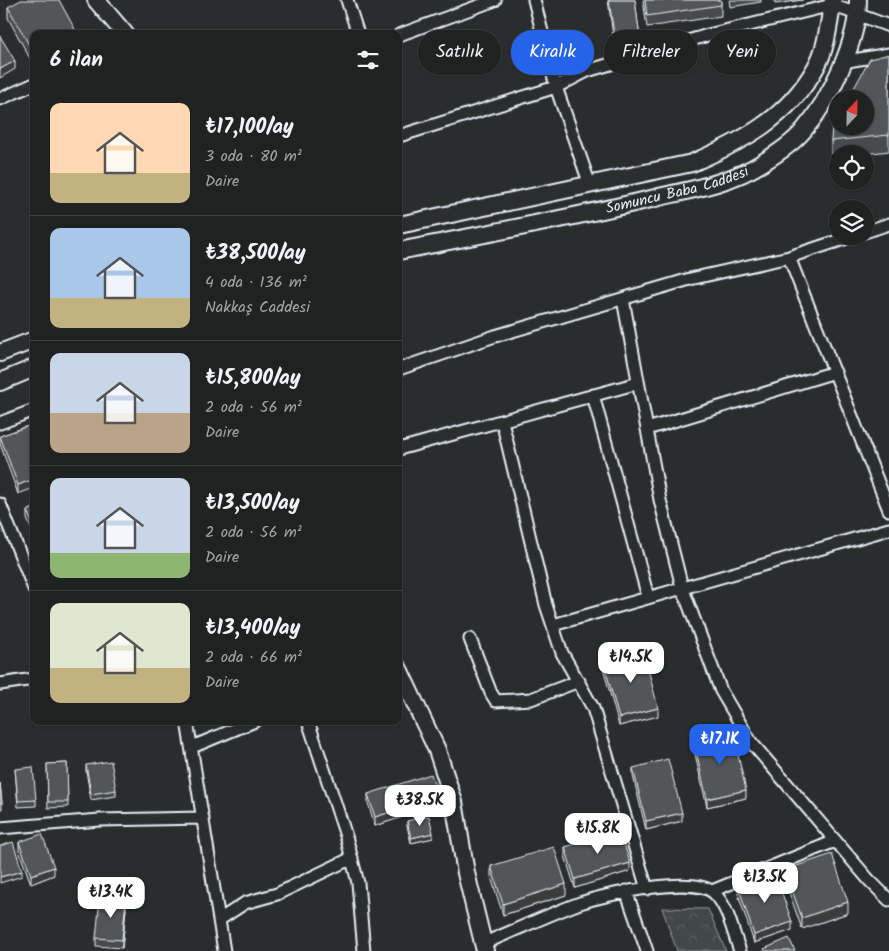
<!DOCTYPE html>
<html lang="tr">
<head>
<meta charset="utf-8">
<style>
	body { margin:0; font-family:Kalam,sans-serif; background:#2d2f2f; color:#f1f3f6; height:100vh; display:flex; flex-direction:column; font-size:19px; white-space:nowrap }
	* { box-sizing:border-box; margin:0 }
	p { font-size:16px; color:#a2a4a5 }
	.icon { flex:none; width:28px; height:28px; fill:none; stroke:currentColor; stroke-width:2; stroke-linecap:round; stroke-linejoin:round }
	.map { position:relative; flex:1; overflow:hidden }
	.drawer { position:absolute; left:30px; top:30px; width:372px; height:695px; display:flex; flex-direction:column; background:#202222; border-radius:10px; box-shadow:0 1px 4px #0004,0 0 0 1px #3d3f40 }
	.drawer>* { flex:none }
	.hud { position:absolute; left:418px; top:30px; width:396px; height:45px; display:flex; gap:10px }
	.needle { width:32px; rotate:22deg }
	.buttons { position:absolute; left:829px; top:90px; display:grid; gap:10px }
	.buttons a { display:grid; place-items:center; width:45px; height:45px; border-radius:50%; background:#202222; box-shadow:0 1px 4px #0004,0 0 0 1px #3d3f40; font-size:25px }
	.price { position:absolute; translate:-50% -42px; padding:0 11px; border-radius:10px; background:#fff; color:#222; font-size:16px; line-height:32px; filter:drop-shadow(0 1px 2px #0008) }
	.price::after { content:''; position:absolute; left:50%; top:30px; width:15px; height:11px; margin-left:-8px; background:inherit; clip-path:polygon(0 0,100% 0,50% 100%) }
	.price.on { background:#2563eb; color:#fff }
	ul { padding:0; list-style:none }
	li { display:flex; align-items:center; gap:15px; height:125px; padding:0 20px }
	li+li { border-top:1px solid #3d3f40 }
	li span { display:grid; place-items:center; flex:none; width:140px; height:100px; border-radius:10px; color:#555 }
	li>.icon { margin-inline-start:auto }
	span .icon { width:60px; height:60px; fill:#fffc; stroke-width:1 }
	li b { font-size:21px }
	h2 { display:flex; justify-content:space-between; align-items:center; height:60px; padding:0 20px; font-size:21px }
	.pill { padding:0 18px; border-radius:22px; background:#202222; box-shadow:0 1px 4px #0004,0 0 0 1px #3d3f40; font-size:18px; line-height:45px }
	.pill.on { background:#2563eb; color:#fff }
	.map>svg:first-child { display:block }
	.forest { fill:url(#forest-crowns); stroke:#959ca0 }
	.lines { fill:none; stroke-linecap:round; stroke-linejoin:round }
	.street-casing { stroke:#e8f1f8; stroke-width:15 }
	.secondary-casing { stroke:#e8f1f8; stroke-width:20 }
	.street { stroke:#2a2d2e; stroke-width:11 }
	.secondary { stroke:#2a2d2e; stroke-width:16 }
	.wall { fill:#474b4d; stroke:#e8f1f8 }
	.shaded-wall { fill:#3a3d3e; stroke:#e8f1f8 }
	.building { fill:#535759; stroke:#e8f1f8 }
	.labels { text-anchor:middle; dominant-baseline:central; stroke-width:4; stroke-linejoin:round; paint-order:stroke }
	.street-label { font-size:15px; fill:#e8f1f8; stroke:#2a2d2e }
</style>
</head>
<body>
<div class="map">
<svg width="889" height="951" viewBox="0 0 889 951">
	<defs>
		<pattern id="forest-crowns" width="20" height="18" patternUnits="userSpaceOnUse" patternTransform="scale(1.25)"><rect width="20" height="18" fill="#424648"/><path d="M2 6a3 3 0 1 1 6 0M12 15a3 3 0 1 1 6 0" fill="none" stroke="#5d6163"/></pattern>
	</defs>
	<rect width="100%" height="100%" fill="#2a2d2e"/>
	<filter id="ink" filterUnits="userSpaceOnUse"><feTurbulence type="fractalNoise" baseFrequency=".02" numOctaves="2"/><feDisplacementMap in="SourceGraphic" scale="10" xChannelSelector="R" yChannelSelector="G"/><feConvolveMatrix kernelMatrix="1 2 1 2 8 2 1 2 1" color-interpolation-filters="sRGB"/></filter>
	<g filter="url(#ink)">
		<path class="forest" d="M662 908 708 909 726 951H677Z"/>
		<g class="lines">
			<defs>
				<path id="street" d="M347 0 358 34
					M534 0 556 87 590 185
					M399 35 495 0
					M842 62 889 54
					M0 99 34 84
					M399 136 556 87 587 71 708 35 832 5 889 26
					M865 232 889 224
					M789 257 889 510
					M623 299 660 500 682 587 721 691 751 742 869 880 889 900
					M399 369 495 336 690 279 789 257 853 236
					M593 395 648 597
					M502 421 546 605 562 653 593 708 647 889
					M0 423 34 410
					M647 429 835 372
					M399 449 638 383
					M0 504 34 589
					M553 625 889 529
					M470 639 491 693 496 701 531 699 579 681
					M0 684 34 679
					M187 721 224 951
					M308 721 346 836 358 883 364 951
					M192 747 255 721
					M0 828 100 820 203 818
					M626 891 647 951
					M712 891 835 841
					M219 920 245 903 277 894 352 858
					M482 944C514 931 547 915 580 903 604 895 694 874 714 893 728 906 733 933 740 951"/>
				<g id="secondary">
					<path d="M96 0 125 34"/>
					<path d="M399 225 692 163C743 141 788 118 816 67 827 48 829 21 833 0"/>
					<path id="s1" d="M399 251C483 234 567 219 651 199 688 190 729 184 762 163 775 155 794 142 803 131 830 100 858 41 858 0"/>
					<path d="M0 353 34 340"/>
					<path d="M0 382 34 368"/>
					<path d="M399 669 437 750 454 802 466 873 485 951"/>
				</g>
			</defs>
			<use href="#street" class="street-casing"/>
			<use href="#secondary" class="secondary-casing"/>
			<use href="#street" class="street"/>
			<use href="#secondary" class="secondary"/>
		</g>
		<path class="wall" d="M608 0H635L639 31V39L614 43Z
			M643 0H721V16L647 27Z
			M729 0H761V2L730 7Z
			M775 0H803L775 4Z
			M8 7 77 34H34V66L8 18Z
			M889 54V151L864 154H838V157L831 158V141L836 120Z
			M34 424 18 494 0 444V436Z
			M34 508V535L27 519V511Z
			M603 660 658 716 619 726 603 668Z
			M694 742 746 798 707 807 694 750Z
			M67 763 68 807 48 808 47 764Z
			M86 765 116 790V796L91 800 86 771Z
			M633 768 682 821 646 830 633 776Z
			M15 769 36 800V806L18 807Z
			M0 783 2 803V809H0Z
			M368 794 439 805 375 826 368 803Z
			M407 821 433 838 411 843 407 826Z
			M19 842 54 875 31 884 19 851Z
			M565 847 630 871 575 888 565 856Z
			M491 866 566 895 503 915 491 877Z
			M785 870 848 913 802 929 785 881Z
			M738 885 792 930 754 943 738 894Z
			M126 909 122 948 96 946V938Z"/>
		<path class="shaded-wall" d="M15 61V69L0 78V69Z
			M34 479V488L18 494V485Z
			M658 708V716L619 726V718Z
			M746 790V798L707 807V799Z
			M439 797V805L375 826V817Z
			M682 813V821L646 830V821Z
			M433 833V838L411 843V838Z
			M630 863V871L575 888V879Z
			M54 867V875L31 884V875Z
			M22 871V876L0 883V877Z
			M566 884V895L503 915V904Z
			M126 901V909L122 948V940Z
			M848 902V913L802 929V918Z
			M792 922V930L754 943V935Z"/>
		<path class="building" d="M21 0H59L77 33 34 34V54L8 7Z
			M609 0H635L639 31 614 34Z
			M645 0H721V5L647 16Z
			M0 36 15 61 0 69Z
			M889 54V135L831 141 832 123 836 120 838 118V126H865V99H848L870 59Z
			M34 424V479L18 485 0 436Z
			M34 508V527L27 511Z
			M643 649 658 708 619 718 603 660Z
			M733 733 746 790 707 799 694 742Z
			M668 759 682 813 646 821 633 768Z
			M111 761 116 790 91 794 86 765Z
			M67 763 68 802H48L47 764Z
			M33 767 36 800 18 801 15 769Z
			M431 774 439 797 375 817 368 794Z
			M0 783 2 803H0Z
			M429 816 433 833 411 838 407 821Z
			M620 831 630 863 575 879 565 847Z
			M42 834 54 867 31 875 19 842Z
			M13 842 22 871 0 877V846Z
			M554 847 566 884 503 904 491 866Z
			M832 854 848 902 802 918 785 870Z
			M775 873 792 922 754 935 738 885Z
			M100 898 126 901 122 940 96 938Z
			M789 938 795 951H765L764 949Z"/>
	</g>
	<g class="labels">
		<g class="street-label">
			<text stroke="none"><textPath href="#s1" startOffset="285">Somuncu Baba Caddesi</textPath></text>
		</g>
	</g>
</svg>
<div class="buttons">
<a><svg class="needle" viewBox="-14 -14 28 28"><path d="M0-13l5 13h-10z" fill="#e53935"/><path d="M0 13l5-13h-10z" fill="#a2a4a5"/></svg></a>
<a><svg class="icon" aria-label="locate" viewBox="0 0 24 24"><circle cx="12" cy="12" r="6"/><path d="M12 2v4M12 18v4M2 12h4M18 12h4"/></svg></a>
<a><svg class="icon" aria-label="layers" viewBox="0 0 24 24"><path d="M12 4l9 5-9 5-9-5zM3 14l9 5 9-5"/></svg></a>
</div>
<b class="price" style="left:631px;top:684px">₺14.5K</b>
<b class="price on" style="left:720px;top:766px">₺17.1K</b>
<b class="price" style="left:420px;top:827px">₺38.5K</b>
<b class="price" style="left:598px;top:855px">₺15.8K</b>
<b class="price" style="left:765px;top:904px">₺13.5K</b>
<b class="price" style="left:111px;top:919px">₺13.4K</b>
<div class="hud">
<a class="pill">Satılık</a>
<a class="pill on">Kiralık</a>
<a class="pill">Filtreler</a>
<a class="pill">Yeni</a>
</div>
<section class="drawer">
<h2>6 ilan<svg class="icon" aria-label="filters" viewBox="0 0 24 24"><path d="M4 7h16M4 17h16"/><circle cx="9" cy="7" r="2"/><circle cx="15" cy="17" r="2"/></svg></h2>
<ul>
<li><span style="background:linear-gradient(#ffd9b3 70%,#c2b280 0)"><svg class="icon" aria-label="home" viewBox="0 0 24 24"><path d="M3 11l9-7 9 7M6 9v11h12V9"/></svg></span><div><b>₺17,100/ay</b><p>3 oda · 80 m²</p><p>Daire</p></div></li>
<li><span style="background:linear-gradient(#a9c7e8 70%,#c2b280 0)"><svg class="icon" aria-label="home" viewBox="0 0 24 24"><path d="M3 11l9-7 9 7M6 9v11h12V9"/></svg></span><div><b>₺38,500/ay</b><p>4 oda · 136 m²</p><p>Nakkaş Caddesi</p></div></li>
<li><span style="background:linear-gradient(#c9d6e8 60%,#b9a48a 0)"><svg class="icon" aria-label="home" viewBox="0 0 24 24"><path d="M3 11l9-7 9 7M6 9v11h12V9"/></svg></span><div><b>₺15,800/ay</b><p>2 oda · 56 m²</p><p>Daire</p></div></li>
<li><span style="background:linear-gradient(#c9d6e8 75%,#8fb573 0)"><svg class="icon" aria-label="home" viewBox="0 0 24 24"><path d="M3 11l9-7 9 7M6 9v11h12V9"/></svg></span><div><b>₺13,500/ay</b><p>2 oda · 56 m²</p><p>Daire</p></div></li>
<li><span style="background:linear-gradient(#dfe7d0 65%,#c2b280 0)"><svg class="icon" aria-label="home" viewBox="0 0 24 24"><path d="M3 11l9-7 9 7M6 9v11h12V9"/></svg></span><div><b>₺13,400/ay</b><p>2 oda · 66 m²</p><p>Daire</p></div></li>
</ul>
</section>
</div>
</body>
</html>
